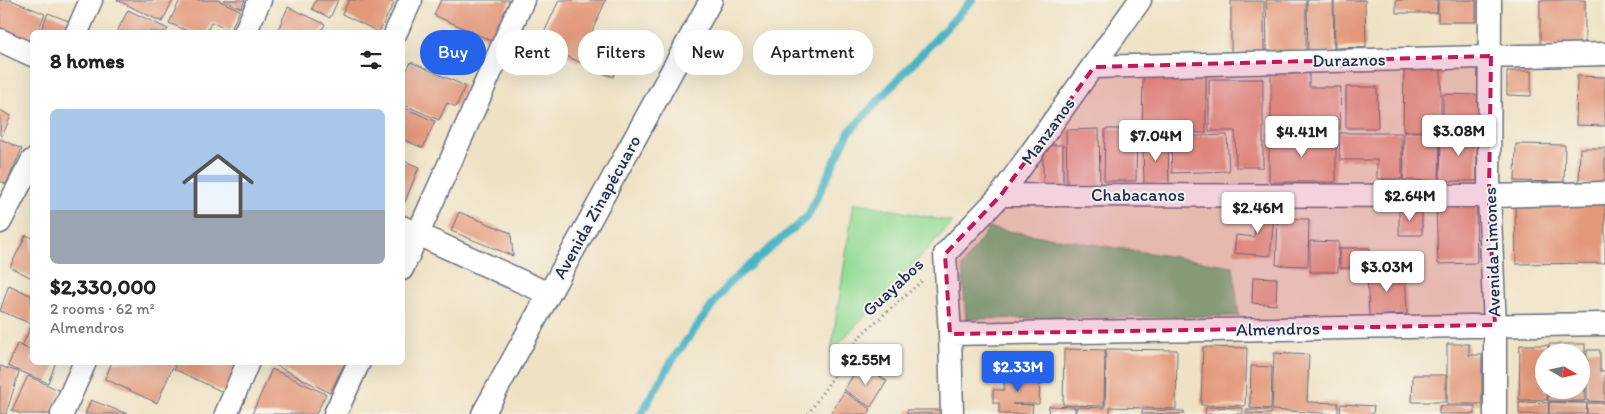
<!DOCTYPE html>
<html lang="en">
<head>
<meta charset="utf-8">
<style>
	body { margin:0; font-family:Itim,sans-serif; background:#f2f2f2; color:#222; height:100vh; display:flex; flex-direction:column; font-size:19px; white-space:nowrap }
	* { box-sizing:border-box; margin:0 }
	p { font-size:16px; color:#767676 }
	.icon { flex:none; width:28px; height:28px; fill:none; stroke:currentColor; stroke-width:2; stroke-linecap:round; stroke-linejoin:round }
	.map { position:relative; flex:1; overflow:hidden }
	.sheet { position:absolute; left:30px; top:30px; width:375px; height:335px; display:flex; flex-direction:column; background:#fff; border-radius:8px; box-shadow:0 5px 20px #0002 }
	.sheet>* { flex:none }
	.guide { position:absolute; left:420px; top:30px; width:475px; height:45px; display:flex; gap:10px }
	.needle { width:32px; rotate:99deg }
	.controls { position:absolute; left:1535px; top:344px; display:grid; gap:10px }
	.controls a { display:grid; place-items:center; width:55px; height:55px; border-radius:50%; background:#fff; box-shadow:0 5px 20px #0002; font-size:25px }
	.price { position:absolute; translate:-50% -42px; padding:0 11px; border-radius:5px; background:#fff; color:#222; font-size:16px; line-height:32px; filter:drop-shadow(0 1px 2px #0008) }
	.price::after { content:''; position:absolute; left:50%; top:30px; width:15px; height:11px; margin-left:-8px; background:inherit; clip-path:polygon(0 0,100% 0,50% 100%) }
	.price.selected { background:#2563eb; color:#fff }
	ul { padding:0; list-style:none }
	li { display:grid; align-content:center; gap:10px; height:265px; padding:0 20px }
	li span { display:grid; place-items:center; height:155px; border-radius:8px; color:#555 }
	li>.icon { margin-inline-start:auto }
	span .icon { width:90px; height:90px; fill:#fffc; stroke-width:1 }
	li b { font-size:21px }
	h2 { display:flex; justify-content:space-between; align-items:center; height:60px; padding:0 20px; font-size:21px }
	.pill { padding:0 18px; border-radius:22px; background:#fff; box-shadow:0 5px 20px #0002; font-size:18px; line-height:45px }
	.pill.selected { background:#2563eb; color:#fff }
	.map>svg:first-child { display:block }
	.green { fill:#93dc97; stroke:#57867a }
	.forest { fill:#76bc80; stroke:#48766f }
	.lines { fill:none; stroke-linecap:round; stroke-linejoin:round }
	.stream { stroke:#48b3c6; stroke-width:8 }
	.building { fill:#e3987a }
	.street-casing { stroke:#656e82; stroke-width:25 }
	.path { stroke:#656e82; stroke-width:3; stroke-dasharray:1 4; stroke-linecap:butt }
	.street { stroke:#fff; stroke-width:22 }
	.marked { fill:#c2185b; fill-opacity:0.2; stroke:#c2185b; stroke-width:4; stroke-dasharray:10 6; stroke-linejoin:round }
	.labels { text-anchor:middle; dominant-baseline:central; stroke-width:4; stroke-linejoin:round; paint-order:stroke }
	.street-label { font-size:18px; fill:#1b2f5e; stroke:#f7f3e8 }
</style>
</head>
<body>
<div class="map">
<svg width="1605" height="414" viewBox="0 0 1605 414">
	<rect width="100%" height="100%" fill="#f7f3e8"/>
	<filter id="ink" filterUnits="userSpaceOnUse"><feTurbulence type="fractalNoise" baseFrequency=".02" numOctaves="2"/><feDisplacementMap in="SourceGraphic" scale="10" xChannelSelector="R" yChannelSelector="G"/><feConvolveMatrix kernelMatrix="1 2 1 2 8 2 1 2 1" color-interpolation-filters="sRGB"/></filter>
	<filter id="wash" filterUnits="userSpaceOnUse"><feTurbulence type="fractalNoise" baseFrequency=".0096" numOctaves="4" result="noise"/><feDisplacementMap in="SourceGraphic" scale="20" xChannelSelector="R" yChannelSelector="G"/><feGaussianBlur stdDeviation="1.12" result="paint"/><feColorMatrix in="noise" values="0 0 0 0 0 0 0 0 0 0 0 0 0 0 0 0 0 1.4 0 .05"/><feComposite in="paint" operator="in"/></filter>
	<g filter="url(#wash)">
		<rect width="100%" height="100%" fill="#efe2c4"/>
		<path class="green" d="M854 202 953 222 831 352Z"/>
		<path class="forest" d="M989 228 1233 266 1239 316 966 319 962 266Z"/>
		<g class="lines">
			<path class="stream" d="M641 414 673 359 728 284 808 216 849 132 972 0"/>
		</g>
		<g id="blocks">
			<path class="building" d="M0 0H11L45 14 37 32H32V45L0 31Z
				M117 0H173L162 22Z
				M180 0H218L240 10 230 31 211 22 207 32H190L169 23Z
				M223 0H245L241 8Z
				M316 0H338L330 18 312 9Z
				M349 0H387L394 3 379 32 342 14Z
				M441 0H510L492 41 434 15Z
				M559 0H606L589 38 624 53 613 77 539 44Z
				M1266 0H1306V51H1267Z
				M1307 0H1333L1334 53H1308Z
				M1334 0H1365L1366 47 1335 48Z
				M1396 0H1437V13H1396Z
				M1438 0H1476V22H1438Z
				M1540 0H1585V46H1540Z
				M1231 1H1264V53H1231Z
				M288 7 325 24 321 32H277Z
				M128 10 168 29 166 32H117Z
				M48 13 76 24 72 32H40Z
				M411 62 465 86 456 107 447 103 439 120 402 104V80Z
				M1404 69H1441V131H1403Z
				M1271 70H1309V87H1341L1340 129 1271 128Z
				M1507 71H1531V96L1507 95Z
				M1143 75H1206V133H1142Z
				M1577 76 1605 77V126L1576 125Z
				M1209 79H1263V167H1236L1235 131H1209Z
				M1346 87H1377L1378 128H1346Z
				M1443 94 1479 95V130H1443Z
				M402 107 435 121 423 148 402 139Z
				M0 110 11 116 2 136 0 135Z
				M1099 129 1100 187H1067L1066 130Z
				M1105 129H1137L1136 181H1104Z
				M1404 132H1440L1439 181 1403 180Z
				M1441 132 1477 133V181H1440Z
				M1339 133H1402V179H1377V160H1340Z
				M1269 134H1336V182H1269Z
				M1227 135 1229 171 1172 173 1171 137Z
				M0 139 22 149 6 184 0 181Z
				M1168 140 1169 184 1144 185 1143 141Z
				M1516 144 1565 145 1564 182 1515 181Z
				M1043 145H1063V189H1043Z
				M1580 148H1605V184H1579Z
				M402 160 419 167 405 202 402 201Z
				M1605 203V263L1516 264 1515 204Z
				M1257 205 1275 207 1270 256 1234 253 1236 235 1254 237Z
				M1476 205 1477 263 1438 264 1436 206Z
				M1399 209H1422V235H1399Z
				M459 212 511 233 513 256 451 231Z
				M1278 218 1309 219 1308 266 1276 265Z
				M26 235 32 238V278L10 267Z
				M1310 241 1339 242 1338 272H1310Z
				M1340 248H1370V268H1340Z
				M1405 270 1407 314 1369 316 1367 272Z
				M1253 277 1277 278 1276 305 1252 303Z
				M9 285 32 296V350L22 346 32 324 0 311Z
				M17 344 32 351V362H56L48 383 8 366Z
				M1447 344H1469V355H1482V404H1447Z
				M1549 344H1585V401H1548V390H1581V352H1549Z
				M1520 345H1548V352H1544V390H1547V400H1519Z
				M1203 347 1247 348 1245 406 1201 405Z
				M1064 349 1105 350 1104 406 1063 405Z
				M1106 349 1177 350 1176 409 1110 407V414H1076V407L1105 408Z
				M1587 350H1600V371H1605V402L1587 401Z
				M1274 353 1309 355 1307 402 1338 403V414L1272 410Z
				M112 362H172L174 364 157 403 105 379Z
				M177 362H228L237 367 225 393 174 369Z
				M276 362H345L330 393 275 365Z
				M860 364 887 381 871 407 844 390Z
				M0 366 19 372 6 414H0Z
				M1251 366 1272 367 1271 409 1250 408Z
				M272 369 326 394 316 414H252Z
				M1004 372H1040L1039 404H1012L1033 405 1032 414H999V403H993V390H1004Z
				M1413 375H1446V402H1412Z
				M28 376 61 391 50 414H21L12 410Z
				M844 392 871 409 868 414H830Z
				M91 400 127 414H85Z
				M1519 402 1549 403 1548 414H1519Z
				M1549 402 1587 403 1586 414H1549Z
				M1587 403H1605V414H1587Z
				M1341 404 1374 406 1373 414H1340Z
				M1049 406 1075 407V414H1048Z
				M1439 406H1475V414H1439Z
				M1206 407 1243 408V414H1205Z
				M907 410H946V414H907Z
				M1142 410 1184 411V414H1142Z
				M1246 410H1271V414H1246Z"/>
		</g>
	</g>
	<g filter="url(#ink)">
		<use href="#blocks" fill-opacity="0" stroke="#656e82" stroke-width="1"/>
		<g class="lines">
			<defs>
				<path id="street" d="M1490 0 1489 196 1495 325V414
					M77 32 91 0
					M245 32 260 0
					M396 32 411 0
					M0 40 32 55
					M1094 67 1605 54
					M1001 195 1489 196 1605 193
					M0 222 32 161
					M402 227 549 294
					M402 269 523 0
					M950 334 1605 324
					M62 414 85 362
					M226 414 248 362
					M335 414 359 362
					M483 414 711 0
					M952 414 950 334 945 254 1001 195 1140 0"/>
			</defs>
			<use href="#street" class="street-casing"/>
			<path class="path" d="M808 414 862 334 922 281"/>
			<use href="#street" class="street"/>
		</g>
	</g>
	<path class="marked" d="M1491 56 1489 196 1495 325 950 334 945 254 1001 195 1094 67Z"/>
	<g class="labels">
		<g class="street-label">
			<text transform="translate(1349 60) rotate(-1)">Duraznos</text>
			<text transform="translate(1048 131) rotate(-54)">Manzanos</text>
			<text x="1138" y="195">Chabacanos</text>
			<text transform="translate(597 207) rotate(-61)">Avenida Zinapécuaro</text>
			<text transform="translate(1492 252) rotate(-92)">Avenida Limones</text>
			<text transform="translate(893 287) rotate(-43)">Guayabos</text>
			<text transform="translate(1278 329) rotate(-1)">Almendros</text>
		</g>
	</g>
</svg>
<div class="controls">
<a><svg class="needle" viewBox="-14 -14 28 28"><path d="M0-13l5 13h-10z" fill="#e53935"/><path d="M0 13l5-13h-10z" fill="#767676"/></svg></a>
</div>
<b class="price" style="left:1459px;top:157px">$3.08M</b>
<b class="price" style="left:1302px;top:158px">$4.41M</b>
<b class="price" style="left:1156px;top:162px">$7.04M</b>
<b class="price" style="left:1410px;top:222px">$2.64M</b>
<b class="price" style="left:1258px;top:234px">$2.46M</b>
<b class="price" style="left:1387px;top:293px">$3.03M</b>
<b class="price" style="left:866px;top:386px">$2.55M</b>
<b class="price selected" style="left:1018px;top:393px">$2.33M</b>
<div class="guide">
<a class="pill selected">Buy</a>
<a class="pill">Rent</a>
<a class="pill">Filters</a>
<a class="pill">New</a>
<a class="pill">Apartment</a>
</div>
<section class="sheet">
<h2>8 homes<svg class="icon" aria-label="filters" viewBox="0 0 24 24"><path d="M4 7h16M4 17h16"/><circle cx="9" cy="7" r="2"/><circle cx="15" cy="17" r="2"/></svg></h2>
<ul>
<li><span style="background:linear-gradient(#a9c7e8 65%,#9aa5b1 0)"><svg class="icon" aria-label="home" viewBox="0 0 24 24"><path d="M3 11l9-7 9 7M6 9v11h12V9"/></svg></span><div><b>$2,330,000</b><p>2 rooms · 62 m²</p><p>Almendros</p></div></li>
</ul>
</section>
</div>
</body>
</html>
